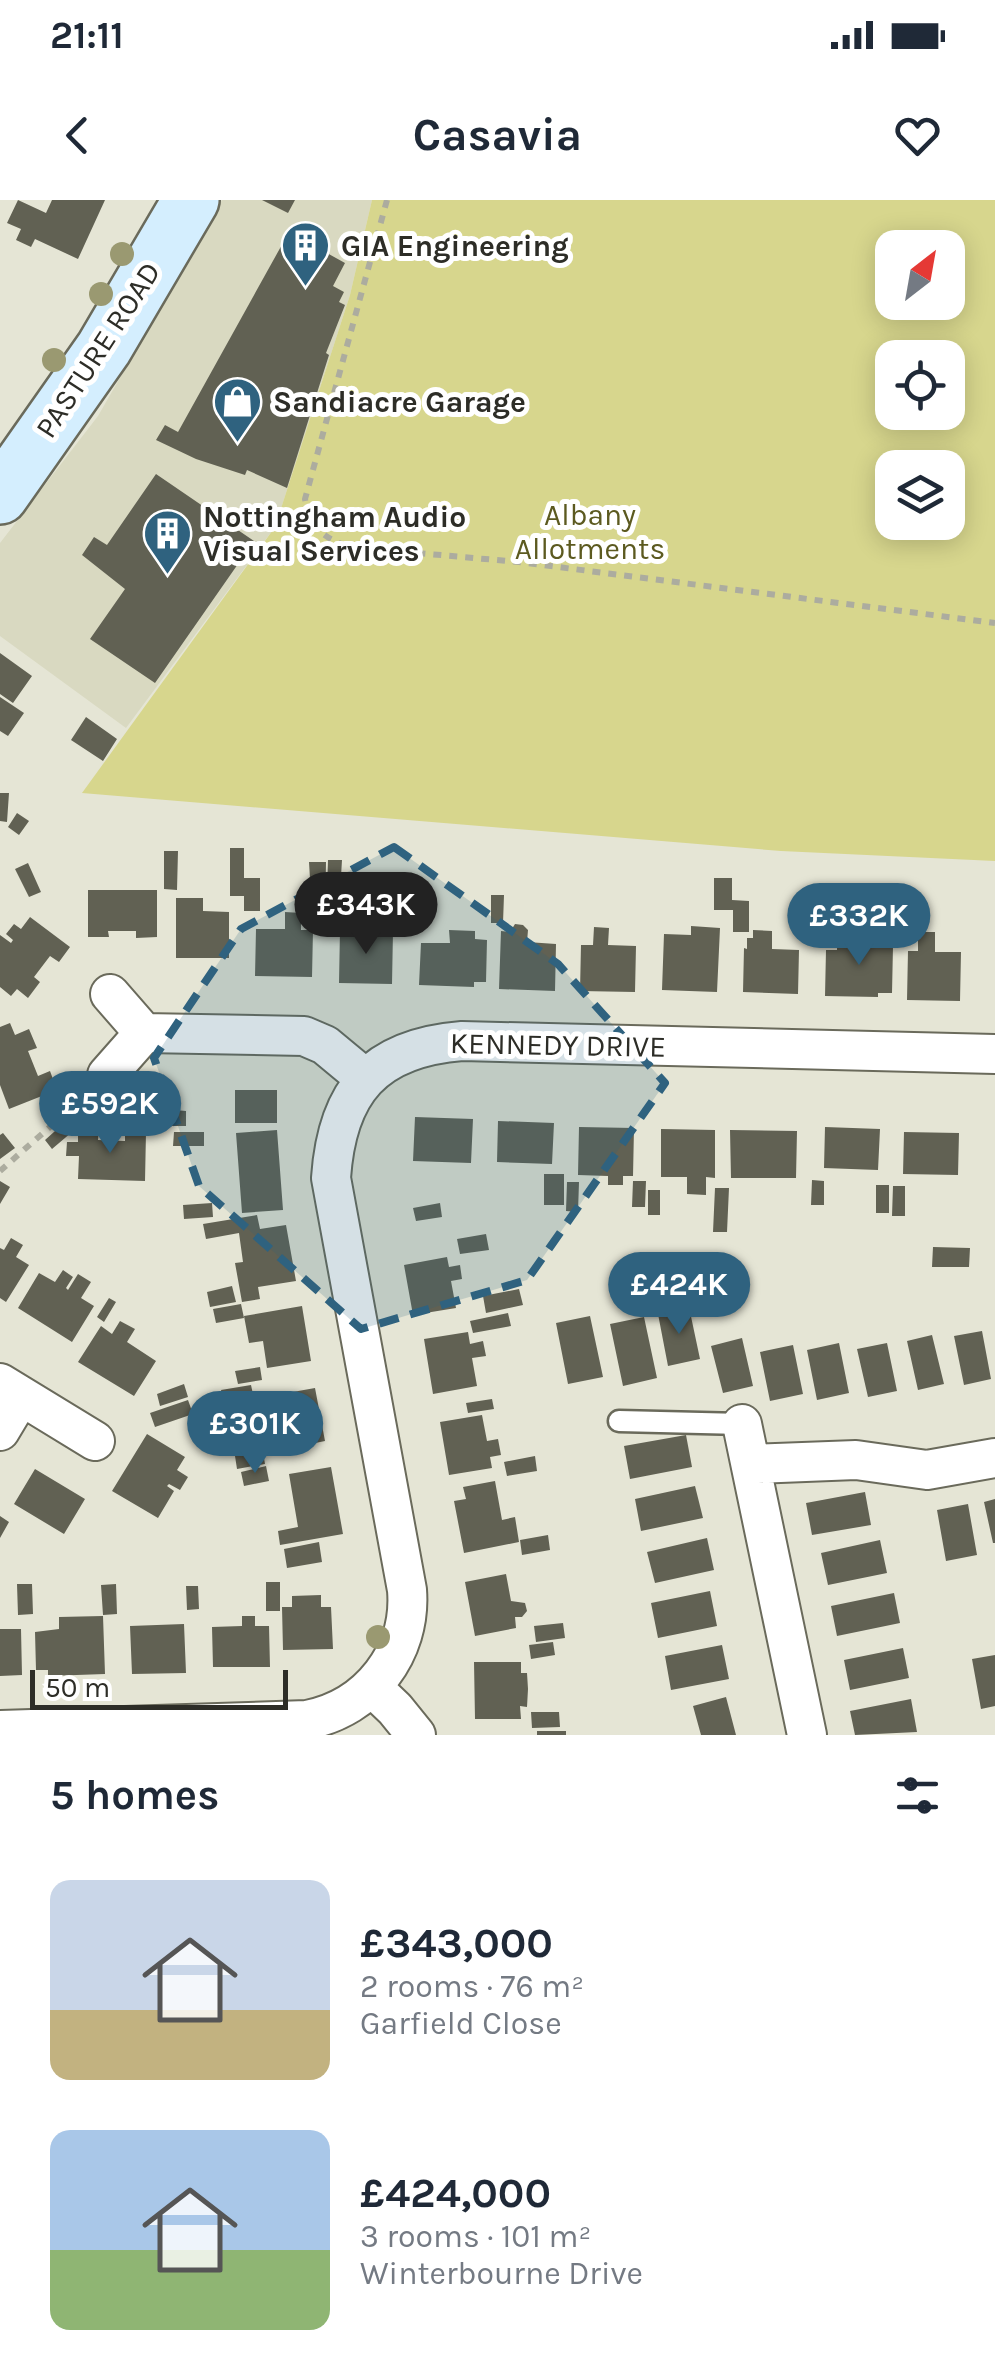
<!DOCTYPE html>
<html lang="en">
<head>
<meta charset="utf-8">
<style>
	body { margin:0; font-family:Karla,sans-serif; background:#f2f2f3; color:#1f2937; height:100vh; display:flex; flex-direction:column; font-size:38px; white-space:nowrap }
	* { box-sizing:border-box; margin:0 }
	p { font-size:32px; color:#747a83 }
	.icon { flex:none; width:55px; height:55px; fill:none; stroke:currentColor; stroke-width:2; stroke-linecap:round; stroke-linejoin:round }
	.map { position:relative; height:1535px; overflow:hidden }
	.sheet { display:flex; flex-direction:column; background:#fff; flex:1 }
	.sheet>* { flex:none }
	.needle { width:65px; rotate:31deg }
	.tools { position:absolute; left:875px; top:30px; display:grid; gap:20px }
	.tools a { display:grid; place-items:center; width:90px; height:90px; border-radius:20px; background:#fff; box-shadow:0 5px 25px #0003; font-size:50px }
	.scale { position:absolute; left:30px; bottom:25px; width:258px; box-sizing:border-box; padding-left:10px; border:5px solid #2d2d27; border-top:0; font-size:28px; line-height:35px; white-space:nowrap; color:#2d2d27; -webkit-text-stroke:8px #fff; paint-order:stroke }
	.price { position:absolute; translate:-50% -85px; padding:0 22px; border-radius:35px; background:#2f627f; color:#fff; font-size:32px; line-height:65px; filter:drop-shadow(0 2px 5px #0008) }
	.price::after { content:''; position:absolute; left:50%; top:60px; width:30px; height:22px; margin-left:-15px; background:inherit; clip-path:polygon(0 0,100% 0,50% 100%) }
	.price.selected { background:#222; color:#fff }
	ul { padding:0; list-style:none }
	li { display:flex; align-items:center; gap:30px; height:250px; padding:0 50px }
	li span { display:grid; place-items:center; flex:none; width:280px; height:200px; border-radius:20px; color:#555 }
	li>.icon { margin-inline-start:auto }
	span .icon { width:120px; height:120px; fill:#fffc; stroke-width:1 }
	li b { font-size:42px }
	h2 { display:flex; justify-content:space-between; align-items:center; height:120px; padding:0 50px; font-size:42px }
	.status { display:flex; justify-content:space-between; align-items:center; height:70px; padding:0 50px; background:#fff; direction:ltr }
	.status svg { height:28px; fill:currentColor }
	header { display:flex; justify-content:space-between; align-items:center; height:130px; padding:0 50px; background:#fff; font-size:45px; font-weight:700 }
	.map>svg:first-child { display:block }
	.built { fill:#d9d9c1 }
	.green { fill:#d7d68d; fill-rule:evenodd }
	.building { fill:#616153 }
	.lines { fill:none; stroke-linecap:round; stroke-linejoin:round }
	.service-casing { stroke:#6a6a5b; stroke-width:25 }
	.minor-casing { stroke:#6a6a5b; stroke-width:42 }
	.secondary-casing { stroke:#6a6a5b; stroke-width:60 }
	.path { stroke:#acac9f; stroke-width:6; stroke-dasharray:8 8; stroke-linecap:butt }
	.service { stroke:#fff; stroke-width:20 }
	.minor { stroke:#fff; stroke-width:38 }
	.secondary { stroke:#d4eefe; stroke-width:55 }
	.tree { fill:#9a9971 }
	.marked { fill:#2f627f; fill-opacity:0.2; stroke:#2f627f; stroke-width:8; stroke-dasharray:20 12; stroke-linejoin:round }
	.labels { text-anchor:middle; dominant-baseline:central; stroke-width:10; stroke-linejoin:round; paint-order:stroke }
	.poi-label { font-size:30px; font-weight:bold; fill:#2d2d27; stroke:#fff; text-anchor:start }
	.street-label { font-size:30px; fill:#2d2d27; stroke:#fff }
	.park-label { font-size:30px; fill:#5c5a20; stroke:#fff }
</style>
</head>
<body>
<div class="status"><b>21:11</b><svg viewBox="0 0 49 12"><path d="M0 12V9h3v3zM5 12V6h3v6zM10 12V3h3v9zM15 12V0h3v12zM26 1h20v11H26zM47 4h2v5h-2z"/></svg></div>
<header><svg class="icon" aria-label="back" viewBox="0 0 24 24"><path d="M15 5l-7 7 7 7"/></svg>Casavia<svg class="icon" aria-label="heart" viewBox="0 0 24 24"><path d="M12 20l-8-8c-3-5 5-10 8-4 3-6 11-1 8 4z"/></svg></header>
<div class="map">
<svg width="995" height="1535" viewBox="0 0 995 1535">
	<rect width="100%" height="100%" fill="#e5e5d5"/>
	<path class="built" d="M222 0H372L350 95 275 327 126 528 0 436V343L98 216Z"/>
	<path class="green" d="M372 0H995V661L781 651 82 593 275 327 350 95ZM892 48H948V102H892ZM892 158H948V212H892ZM892 268H948V322H892Z"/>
	<path class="building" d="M18 0 46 13 52 0H105L78 59 35 39 31 47 16 40 21 29 7 23Z
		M262 0H295L288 13Z
		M289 32 345 63 333 86 344 92 339 102 345 105 326 153 329 155 287 288 247 270 245 275 196 259 156 240 165 225 178 232Z
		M156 274 254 341 155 483 90 439 125 389 82 355 94 337 107 345Z
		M0 453 32 476 13 503 0 494Z
		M0 497 24 513 8 536 0 531Z
		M86 517 117 539 103 561 71 540Z
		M0 593H9L7 622 0 621Z
		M17 613 29 621 19 635 8 627Z
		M230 648H244V678H260V711H244V696H230Z
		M164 651H178L177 690 164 689Z
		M328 660H342L340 693 327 692Z
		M309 662H326L325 713 312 712Z
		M28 663 41 692 29 697 15 669Z
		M714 678H732V700L749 701V732H733V710H714Z
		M88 690H157V737L136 738V731H108L109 737H88Z
		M393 693H407V698H421L422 729H408V722L394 723Z
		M491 695H504L503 723H491Z
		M176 698H203V711L229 712V758H176Z
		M800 702H812V734H799Z
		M828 702V737L815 738V703Z
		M896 702 911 703 910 731H895Z
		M285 712 301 713V730H313L312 777 255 776 256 729H285Z
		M30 717 70 747 59 762 50 756 34 777 40 782 28 798 17 789 11 796 0 787V735L11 743 13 740 6 734 14 724 21 729Z
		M515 724 523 725 528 730 527 742 556 744 555 791 499 789 501 731 510 732Z
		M691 726 720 728 717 792 662 790 664 734 691 735Z
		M594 727 609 728 608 745 636 746 635 792 580 791 581 745H593Z
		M340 730 393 731 392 784 339 783Z
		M449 730 475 731V739L487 740 486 782H474V787L419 785 421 743H450Z
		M753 730 772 731V749L799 750 798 794 743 792 744 748 747 749V738H753Z
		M918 732H935V752H961L960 801 907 800 908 751H918Z
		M853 733H869L868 738 880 739V746H893L892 793H878V797L825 796 826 750H837V737L853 738Z
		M10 823 15 835 29 829 37 848 28 851 38 876 50 871 57 890 9 909 0 885V827Z
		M235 890H277V923H235Z
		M160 891H175V910L186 911V926H160Z
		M415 917 473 919 471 963 413 961Z
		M498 921 554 923 552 964 497 962Z
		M64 923 72 932 52 949 45 940Z
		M579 927 634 928 633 976H623V985H608V976L578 975Z
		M825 927 880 929 878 970 824 968Z
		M78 929H99L98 940 125 941V931L146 932 145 981 78 979 79 956H66L67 942H78Z
		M661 929 715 930V978L706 977V995L687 994V977H661Z
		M277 930 283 1010 242 1013 236 933Z
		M730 930 797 931 796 978H731Z
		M174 932H204V946H173Z
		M904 932 959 933 958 975 903 974Z
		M3 933 15 948 0 959V935Z
		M544 974H564V1005H544Z
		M812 980 824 981V1005H811Z
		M0 981 10 987 0 1004Z
		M633 981H646L645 1007H632Z
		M567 982H579L578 1012 566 1011Z
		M876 985H889V1013H876Z
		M893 986H905V1016H892Z
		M715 988H729L727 1032H713Z
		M648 990H660V1015H648Z
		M212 1003 213 1017 184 1019 183 1005Z
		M440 1003 442 1017 416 1021 413 1008Z
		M257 1015 260 1029 286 1025 296 1081 258 1087 260 1099 242 1102 235 1063 243 1062 239 1033 206 1039 203 1024Z
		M486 1034 489 1050 460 1054 457 1039Z
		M11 1038 23 1045 16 1057 29 1065 6 1102 0 1098V1048L4 1050Z
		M933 1047 970 1048 969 1067H932Z
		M447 1057 449 1067 460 1065 462 1079 451 1081 456 1108 413 1115 404 1065Z
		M63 1070 73 1077 66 1088 68 1090 78 1074 91 1082 81 1098 94 1106 72 1142 18 1108 39 1073 55 1082Z
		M232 1086 236 1102 210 1107 207 1092Z
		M519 1089 523 1105 486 1113 483 1096Z
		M109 1098 116 1102 104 1122 97 1117Z
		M241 1104 244 1118 216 1123 213 1109Z
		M302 1106 311 1161 267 1168 263 1141 249 1143 244 1116Z
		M689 1107 700 1159 668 1166 658 1114Z
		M508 1113 511 1126 473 1133 470 1121Z
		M590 1116 603 1177 568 1184 556 1123Z
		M644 1117 657 1178 623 1186 610 1124Z
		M120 1121 135 1129 127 1142 156 1161 134 1196 78 1162 101 1126 112 1134Z
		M982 1131 991 1179 964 1185 954 1136Z
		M468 1132 470 1144 483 1141 486 1156 472 1158 477 1186 433 1194 424 1139Z
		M932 1135 944 1184 918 1190 907 1141Z
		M742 1138 753 1186 723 1193 711 1146Z
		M839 1143 849 1193 817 1200 807 1150Z
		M887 1143 897 1191 868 1197 857 1149Z
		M793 1145 803 1194 770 1201 760 1152Z
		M260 1167 262 1180 238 1184 235 1171Z
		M184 1184 188 1197 160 1206 157 1194Z
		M251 1185 254 1199 224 1204 221 1190Z
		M315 1188 325 1241 286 1249 276 1195Z
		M492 1199 494 1209 468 1213 466 1203Z
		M188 1200 193 1214 155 1227 150 1213Z
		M482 1215 487 1241 498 1239 501 1255 490 1257 492 1268 449 1275 440 1222Z
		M147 1234 185 1257 177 1270 188 1277 180 1290 169 1284 167 1286 174 1291 158 1318 112 1291Z
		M686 1235 692 1267 630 1279 624 1246Z
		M263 1252 265 1264 237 1269 235 1256Z
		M535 1256 537 1271 507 1276 504 1262Z
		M266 1266 269 1281 244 1286 241 1272Z
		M331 1267 343 1334 280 1345 278 1331 298 1327 289 1274Z
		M35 1269 85 1299 64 1334 14 1304Z
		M495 1281 502 1320 515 1317 519 1342 464 1353 454 1301 466 1299 463 1287Z
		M695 1286 703 1318 641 1331 635 1299Z
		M865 1292 871 1325 812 1335 806 1303Z
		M995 1299V1343H993L984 1302Z
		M968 1304 977 1355 946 1361 937 1310Z
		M0 1316 9 1322 0 1338Z
		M548 1335 550 1350 522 1355 520 1340Z
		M707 1338 714 1370 655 1383 647 1352Z
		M880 1340 887 1373 828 1385 821 1353Z
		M319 1342 322 1362 287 1368 284 1349Z
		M506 1374 511 1401 525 1403 527 1411 522 1417H515L516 1428 475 1436 465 1382Z
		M266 1382H280V1411H266Z
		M17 1384H32L33 1414 18 1415Z
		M116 1384 117 1414 103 1415 101 1385Z
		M186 1386H198L199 1409 187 1410Z
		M710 1391 717 1426 658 1438 651 1403Z
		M894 1393 900 1423 837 1436 831 1406Z
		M321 1395V1407H331L333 1449 283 1450 282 1407H292V1396Z
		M103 1416 105 1474 48 1476V1470H36L35 1432 59 1429V1417Z
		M242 1416H255V1426H269L270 1467H213L212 1427 242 1426Z
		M563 1423 565 1438 536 1442 534 1426Z
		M184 1424 186 1473 132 1474 130 1426Z
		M0 1429H21L22 1475 0 1476Z
		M553 1442 555 1455 531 1459 529 1445Z
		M722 1445 729 1479 671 1490 665 1456Z
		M903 1448 909 1478 850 1490 844 1460Z
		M995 1455V1506L981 1509 972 1459Z
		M474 1462H521V1473H527L528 1489 527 1507 520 1506 521 1519H475Z
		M726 1497 736 1535H701L693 1506Z
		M911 1499 917 1532 855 1535 850 1511Z
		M531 1512H559L560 1527 532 1528Z
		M537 1531H566V1535H537Z"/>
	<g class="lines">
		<defs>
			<path id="service" d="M619 1221 742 1224"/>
			<path id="minor" d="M144 833 304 836 325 845 366 879
				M107 875 144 833 110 794
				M0 1183 95 1241
				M742 1224 807 1535
				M0 1231 21 1196
				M752 1264 856 1260 927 1270 995 1258
				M373 1488 395 1509 416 1535
				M0 1530 307 1520C369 1508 412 1453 407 1390L331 978C337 891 374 848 462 841L995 854"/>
			<path id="secondary" d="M0 296 104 148 191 0"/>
		</defs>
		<use href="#service" class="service-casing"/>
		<use href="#minor" class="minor-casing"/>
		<use href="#secondary" class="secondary-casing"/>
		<path class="path" d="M387 0 305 299C310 328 323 338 350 347L519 362 995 423
			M0 971 85 896"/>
		<use href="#service" class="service"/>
		<use href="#minor" class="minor"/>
		<use href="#secondary" class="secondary"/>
	</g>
	<g class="tree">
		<circle cx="122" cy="54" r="12"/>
		<circle cx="101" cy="94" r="12"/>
		<circle cx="54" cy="160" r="12"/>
		<circle cx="378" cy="1437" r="12"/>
	</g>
	<path class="marked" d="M394 647 558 764 665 883 527 1080 361 1129 199 986 154 858 241 729Z"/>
	<defs>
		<symbol id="building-pin" viewBox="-11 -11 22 30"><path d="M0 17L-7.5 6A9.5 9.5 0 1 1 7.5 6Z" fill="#2f627f" stroke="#fff"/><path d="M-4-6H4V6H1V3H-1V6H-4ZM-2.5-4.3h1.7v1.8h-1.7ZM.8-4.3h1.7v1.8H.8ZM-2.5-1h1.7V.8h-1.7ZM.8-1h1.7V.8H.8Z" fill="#fff"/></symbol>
		<symbol id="shop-pin" viewBox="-11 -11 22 30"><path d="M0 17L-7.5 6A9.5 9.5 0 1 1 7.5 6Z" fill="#2f627f" stroke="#fff"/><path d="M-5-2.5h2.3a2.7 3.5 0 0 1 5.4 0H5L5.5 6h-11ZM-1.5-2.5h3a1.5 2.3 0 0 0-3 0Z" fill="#fff"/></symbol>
	</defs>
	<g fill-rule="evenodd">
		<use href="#building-pin" x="278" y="18" width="55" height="75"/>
		<use href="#shop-pin" x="210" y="174" width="55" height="75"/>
		<use href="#building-pin" x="140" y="306" width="55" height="75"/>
	</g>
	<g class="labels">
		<g class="poi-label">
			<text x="341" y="46">GIA Engineering</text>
			<text x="273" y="202">Sandiacre Garage</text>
			<text x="203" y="317">Nottingham Audio<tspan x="203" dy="34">Visual Services</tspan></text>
		</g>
		<g class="street-label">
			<text transform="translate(98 150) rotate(-57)">PASTURE ROAD</text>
			<text transform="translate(558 845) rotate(1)">KENNEDY DRIVE</text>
		</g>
		<g class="park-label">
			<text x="590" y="315">Albany<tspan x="590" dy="34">Allotments</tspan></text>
		</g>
	</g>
</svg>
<div class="tools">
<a><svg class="needle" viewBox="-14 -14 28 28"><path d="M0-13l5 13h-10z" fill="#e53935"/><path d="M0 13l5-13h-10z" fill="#747a83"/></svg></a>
<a><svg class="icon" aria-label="locate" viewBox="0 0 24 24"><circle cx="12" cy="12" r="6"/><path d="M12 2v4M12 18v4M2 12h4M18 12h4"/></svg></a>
<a><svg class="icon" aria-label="layers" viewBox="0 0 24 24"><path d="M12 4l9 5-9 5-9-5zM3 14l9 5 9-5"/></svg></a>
</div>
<div class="scale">50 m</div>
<b class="price selected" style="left:366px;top:757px">£343K</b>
<b class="price" style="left:859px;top:768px">£332K</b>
<b class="price" style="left:110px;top:956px">£592K</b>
<b class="price" style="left:679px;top:1137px">£424K</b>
<b class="price" style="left:255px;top:1276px">£301K</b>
</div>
<section class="sheet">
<h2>5 homes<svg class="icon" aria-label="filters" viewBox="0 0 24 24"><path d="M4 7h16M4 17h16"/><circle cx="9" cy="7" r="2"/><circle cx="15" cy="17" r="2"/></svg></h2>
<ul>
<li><span style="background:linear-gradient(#c9d6e8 65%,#c2b280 0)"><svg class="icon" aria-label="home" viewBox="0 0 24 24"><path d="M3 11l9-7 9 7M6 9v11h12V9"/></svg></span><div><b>£343,000</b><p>2 rooms · 76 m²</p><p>Garfield Close</p></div></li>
<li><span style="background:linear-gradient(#a9c7e8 60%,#8fb573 0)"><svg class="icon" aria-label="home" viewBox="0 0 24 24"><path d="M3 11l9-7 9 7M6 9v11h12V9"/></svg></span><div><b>£424,000</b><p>3 rooms · 101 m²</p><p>Winterbourne Drive</p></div></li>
</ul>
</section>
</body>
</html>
